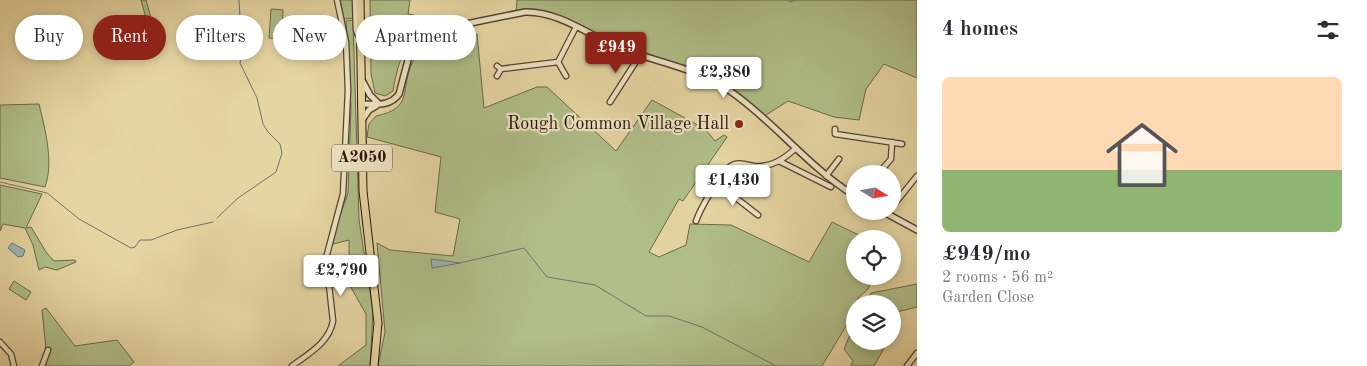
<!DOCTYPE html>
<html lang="en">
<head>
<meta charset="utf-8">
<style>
	body { margin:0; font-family:"Old Standard TT",serif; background:#f7f7f7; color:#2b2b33; height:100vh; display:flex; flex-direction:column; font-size:19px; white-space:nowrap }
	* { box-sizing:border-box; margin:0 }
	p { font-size:16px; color:#7c7c81 }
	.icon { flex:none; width:28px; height:28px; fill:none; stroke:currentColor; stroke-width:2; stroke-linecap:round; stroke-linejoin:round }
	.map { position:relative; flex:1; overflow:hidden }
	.sheet { display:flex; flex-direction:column; background:#fff; width:450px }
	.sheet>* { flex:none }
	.hud { position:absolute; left:15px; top:15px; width:475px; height:45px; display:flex; gap:10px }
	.needle { width:32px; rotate:101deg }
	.controls { position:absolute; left:846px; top:165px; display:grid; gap:10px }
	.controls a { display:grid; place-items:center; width:55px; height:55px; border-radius:50%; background:#fff; box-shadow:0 2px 8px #0003; font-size:25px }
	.price { position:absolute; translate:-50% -42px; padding:0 11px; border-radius:5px; background:#fff; color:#222; font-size:16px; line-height:32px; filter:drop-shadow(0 1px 2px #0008) }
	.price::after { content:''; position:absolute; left:50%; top:30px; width:15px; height:11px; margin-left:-8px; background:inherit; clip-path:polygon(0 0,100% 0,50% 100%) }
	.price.selected { background:#8f2418; color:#fff }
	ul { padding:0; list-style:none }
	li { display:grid; align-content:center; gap:10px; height:265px; padding:0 25px }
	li+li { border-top:1px solid #e1e1e2 }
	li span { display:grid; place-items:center; height:155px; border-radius:8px; color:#555 }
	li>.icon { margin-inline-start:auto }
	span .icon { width:90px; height:90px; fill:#fffc; stroke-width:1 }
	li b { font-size:21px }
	h2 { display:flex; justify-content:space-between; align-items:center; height:60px; padding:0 25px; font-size:21px }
	.tag { padding:0 18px; border-radius:22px; background:#fff; box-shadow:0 2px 8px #0003; font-size:18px; line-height:45px }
	.tag.selected { background:#8f2418; color:#fff }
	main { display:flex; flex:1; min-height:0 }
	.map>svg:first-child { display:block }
	.green { fill:#b0be89; stroke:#6a694a }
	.water { fill:#9cb5b2; stroke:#6c7570 }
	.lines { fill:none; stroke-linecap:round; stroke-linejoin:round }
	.stream { stroke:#6c7570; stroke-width:1 }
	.minor-casing { stroke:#544432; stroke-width:7 }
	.tertiary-casing { stroke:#544432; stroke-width:8 }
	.primary-casing { stroke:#24140c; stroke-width:9 }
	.minor { stroke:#eee4c3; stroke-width:4.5 }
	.tertiary { stroke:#eee4c3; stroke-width:5 }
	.primary { stroke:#e5d5a2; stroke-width:7 }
	.poi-dot { fill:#8f2418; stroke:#eee4c3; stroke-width:2 }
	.labels { text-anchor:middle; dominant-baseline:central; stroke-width:4.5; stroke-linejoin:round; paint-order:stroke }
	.shield { fill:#eee4c3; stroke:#615243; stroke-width:1 }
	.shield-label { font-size:16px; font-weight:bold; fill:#24140c }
	.poi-label { font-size:18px; fill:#24140c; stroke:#eee4c3; text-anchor:end }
</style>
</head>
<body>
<main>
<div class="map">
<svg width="917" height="366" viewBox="0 0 917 366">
	<rect width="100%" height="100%" fill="#e5d5a2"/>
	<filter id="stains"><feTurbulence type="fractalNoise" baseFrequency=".004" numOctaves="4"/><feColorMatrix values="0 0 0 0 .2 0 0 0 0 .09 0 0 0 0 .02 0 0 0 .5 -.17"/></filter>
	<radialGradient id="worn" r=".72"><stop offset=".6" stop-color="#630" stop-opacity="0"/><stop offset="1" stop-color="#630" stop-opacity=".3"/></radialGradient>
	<path class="green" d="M141 0H146L157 40H152Z
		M340 0H354V18L344 19Z
		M370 0H410L408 14 448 22C439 25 426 28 418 34 402 46 396 72 393 91L385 96 375 93 371 74Z
		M517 0H917V78L884 64 866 89 859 120 834 117 788 101 763 117 700 74 617 46 551 15 516 13Z
		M271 9 283 10 282 39 269 38Z
		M353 20 359 220 373 311 370 366H338L366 345V314L349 284V240L333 244V235L348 193 351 107 346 21Z
		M477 34 484 108 537 87H547L616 151 652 100 705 129 715 141 724 135 727 137 683 201 679 199 649 252 659 257 686 245 690 224 731 225 809 262 832 222 863 237 855 239V276H874L868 289 858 298V304H855V311L822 366H378L385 332 377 243 390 250 453 256 460 219 435 212 441 157 367 137 369 124 376 116C415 108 399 89 413 61 418 51 430 43 438 36Z
		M39 104C45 129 54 162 45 187L0 178V105Z
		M0 185 42 194 26 228 31 227 46 252 54 261 75 260 76 262 57 270 45 267 39 270 33 245 25 228 3 224 0 231Z
		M14 281 31 292 26 300 9 289Z
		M917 284V307L893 313 892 304H863L871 293Z
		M46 308 75 346 117 340 134 362 129 366H43L50 349 46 350 42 310Z
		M855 323V341H888L874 366H851L853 361 844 349Z"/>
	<path class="water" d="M12 243 25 250 23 256 18 257 8 248Z
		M431 259 460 263 432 268Z"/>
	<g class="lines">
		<path class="stream" d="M788 0 790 2 796 0
			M0 182 47 193 79 219 131 248 135 247 140 240H151L177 230 213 222
			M217 218 238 198 276 172 282 153 280 144 268 132 263 124 257 98 240 63 242 51 239 0
			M460 263 524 248 547 277 595 285 646 316H669L702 327 776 366"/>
		<defs>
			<path id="minor" d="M355 0 356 30 359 37
				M558 62 566 76
				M497 66 501 69 497 76
				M501 69 558 62 576 27
				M610 102 635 63 639 53
				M835 129V134L902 144
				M779 161 831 187
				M878 174 891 159 892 142
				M826 176 839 159
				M718 184 758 215
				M892 207 917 176
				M696 221C700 210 723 166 735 164 741 162 748 165 754 166 771 168 784 159 796 148
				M0 342 11 354 14 366
				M42 366 48 350
				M292 366C308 354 329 343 333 321L326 258 343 194 348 90 346 42 337 0
				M907 366 917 353"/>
			<path id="tertiary" d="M361 104C375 104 390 107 399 94L412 45 426 32 525 12C556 11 585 32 613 45 652 62 694 66 730 91 775 122 808 167 855 196
				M362 120 369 110 379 104 370 95 363 82
				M882 211 917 230"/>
			<path id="primary" d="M360 0 363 191 378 323 374 366"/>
		</defs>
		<use href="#minor" class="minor-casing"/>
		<use href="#tertiary" class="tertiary-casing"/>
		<use href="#primary" class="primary-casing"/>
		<use href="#minor" class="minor"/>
		<use href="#tertiary" class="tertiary"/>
		<use href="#primary" class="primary"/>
	</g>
	<circle class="poi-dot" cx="739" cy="124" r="5"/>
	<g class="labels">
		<rect class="shield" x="332" y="144.5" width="60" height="27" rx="4"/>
		<g class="shield-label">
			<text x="362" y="158">A2050</text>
		</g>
		<g class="poi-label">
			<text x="729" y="124">Rough Common Village Hall</text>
		</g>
	</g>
	<rect width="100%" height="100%" filter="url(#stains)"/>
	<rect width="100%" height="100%" fill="url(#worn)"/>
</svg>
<div class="controls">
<a><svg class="needle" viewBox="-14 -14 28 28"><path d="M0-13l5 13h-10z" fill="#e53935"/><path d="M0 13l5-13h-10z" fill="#7c7c81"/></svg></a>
<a><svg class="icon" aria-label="locate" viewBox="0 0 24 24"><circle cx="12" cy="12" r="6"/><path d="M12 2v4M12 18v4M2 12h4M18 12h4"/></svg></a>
<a><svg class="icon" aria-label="layers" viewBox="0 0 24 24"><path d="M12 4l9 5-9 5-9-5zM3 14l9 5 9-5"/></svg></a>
</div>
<b class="price selected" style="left:616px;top:74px">£949</b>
<b class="price" style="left:724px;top:99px">£2,380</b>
<b class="price" style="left:733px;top:207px">£1,430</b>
<b class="price" style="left:341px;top:297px">£2,790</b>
<div class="hud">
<a class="tag">Buy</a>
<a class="tag selected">Rent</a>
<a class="tag">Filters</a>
<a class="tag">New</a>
<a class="tag">Apartment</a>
</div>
</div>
<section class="sheet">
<h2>4 homes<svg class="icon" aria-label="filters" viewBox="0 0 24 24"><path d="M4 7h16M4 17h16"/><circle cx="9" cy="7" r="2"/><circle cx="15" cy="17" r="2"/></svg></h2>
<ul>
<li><span style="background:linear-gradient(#ffd9b3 60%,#8fb573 0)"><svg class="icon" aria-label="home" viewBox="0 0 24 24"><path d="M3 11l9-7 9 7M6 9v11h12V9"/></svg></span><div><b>£949/mo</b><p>2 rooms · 56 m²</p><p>Garden Close</p></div></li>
</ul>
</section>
</main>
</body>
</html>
